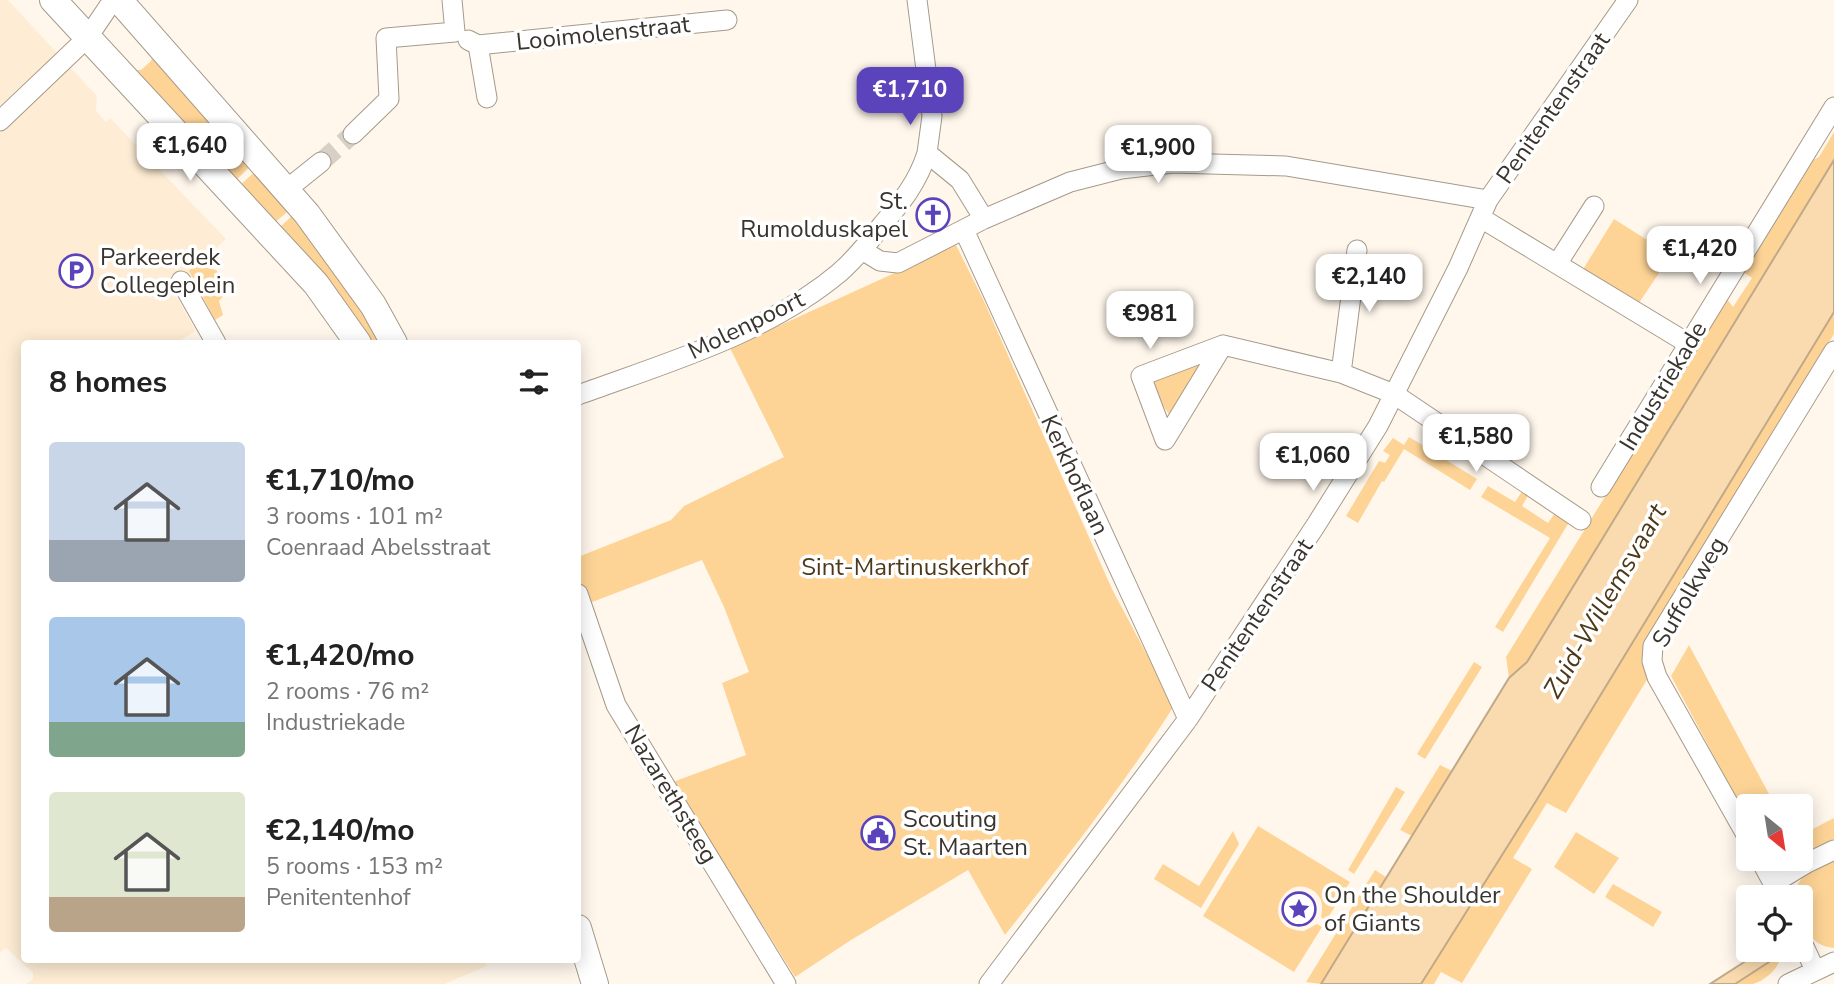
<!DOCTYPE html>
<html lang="en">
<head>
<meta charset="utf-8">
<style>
	body { margin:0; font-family:"Nunito Sans",sans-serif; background:#f6f6f6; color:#222; height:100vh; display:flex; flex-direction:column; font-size:26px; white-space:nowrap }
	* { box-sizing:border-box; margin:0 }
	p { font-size:23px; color:#767676 }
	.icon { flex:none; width:38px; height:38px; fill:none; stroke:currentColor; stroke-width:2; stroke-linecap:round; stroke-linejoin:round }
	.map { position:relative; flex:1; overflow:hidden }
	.details { position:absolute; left:21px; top:340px; width:560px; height:623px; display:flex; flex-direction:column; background:#fff; border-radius:7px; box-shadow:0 4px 18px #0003 }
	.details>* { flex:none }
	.needle { width:46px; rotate:150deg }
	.tools { position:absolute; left:1736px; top:794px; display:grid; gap:14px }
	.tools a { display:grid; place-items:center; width:77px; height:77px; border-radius:7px; background:#fff; box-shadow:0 4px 18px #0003; font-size:35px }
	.price { position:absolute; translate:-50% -60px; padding:0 16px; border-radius:14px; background:#fff; color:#222; font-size:23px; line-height:46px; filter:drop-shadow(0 2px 4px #0008) }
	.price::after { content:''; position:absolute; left:50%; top:42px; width:21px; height:16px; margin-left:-10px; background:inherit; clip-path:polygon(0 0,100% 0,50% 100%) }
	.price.on { background:#5b43bb; color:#fff }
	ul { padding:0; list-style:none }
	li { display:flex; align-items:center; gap:21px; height:175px; padding:0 28px }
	li span { display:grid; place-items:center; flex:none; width:196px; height:140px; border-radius:7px; color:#555 }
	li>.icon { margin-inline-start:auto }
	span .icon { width:84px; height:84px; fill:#fffc; stroke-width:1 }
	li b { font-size:30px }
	h2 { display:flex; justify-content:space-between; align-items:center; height:84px; padding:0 28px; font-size:30px }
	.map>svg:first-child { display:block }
	.built { fill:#feedd4 }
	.green { fill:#fed496 }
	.water { fill:#fadbb0; stroke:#c0a989; stroke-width:2 }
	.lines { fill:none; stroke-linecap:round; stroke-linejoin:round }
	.street-tunnel { stroke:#d7d0c6; stroke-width:19; stroke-dasharray:19 10; stroke-linecap:butt }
	.street-casing { stroke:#a69a89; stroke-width:21 }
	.secondary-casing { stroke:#a69a89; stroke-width:28 }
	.street { stroke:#fff; stroke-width:19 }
	.secondary { stroke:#fff; stroke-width:26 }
	.labels { text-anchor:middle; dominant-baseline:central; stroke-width:7; stroke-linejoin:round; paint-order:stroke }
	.street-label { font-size:24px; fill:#39342d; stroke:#fff }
	.poi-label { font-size:24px; fill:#39342d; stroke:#fff; text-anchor:start }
	.park-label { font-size:24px; fill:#4e3919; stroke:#fff }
	.water-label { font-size:26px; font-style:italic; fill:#4d3818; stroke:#fff }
</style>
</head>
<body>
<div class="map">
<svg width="1834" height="984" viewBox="0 0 1834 984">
	<rect width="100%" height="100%" fill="#fff7ec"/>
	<path class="built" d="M0 0H8L97 96 96 111 106 122 110 118 226 239 173 290 196 331 175 343H24V959H416L421 964 430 959H483L487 966 444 984H26L33 979V973L6 948 0 953Z"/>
	<path class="green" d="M154 50 254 163 233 183 130 70H141L151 61Z
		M1834 132V159L1527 662 1509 678 1506 657 1727 299 1733 307 1752 278 1743 272 1813 160 1819 157Z
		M259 168 293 207 272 225 238 187Z
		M297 211 388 343H368L277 230Z
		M1614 219 1671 255 1637 306 1582 271Z
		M956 245 983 299 1112 589 1146 653 1173 692 1179 698C1127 781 1066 858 1005 935L968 870 851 940 795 977 711 843 670 783 746 755 722 683 749 672 724 607 702 560 587 604 578 579V557L671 520 684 506 784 457 730 348Z
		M201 260 204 267 216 270C224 280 230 291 219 301L223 315 215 320 189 271Z
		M1834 312V334L1646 641C1641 655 1642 664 1648 678L1566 813 1547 803 1513 858 1532 869 1462 983 1441 972 1434 984H1420L1536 800Z
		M1199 358 1204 364 1172 417C1162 408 1155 390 1154 378Z
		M1409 437 1436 453 1443 442 1450 446 1443 458 1477 479 1470 490 1404 449 1384 482 1382 481 1358 523 1346 516 1379 461 1385 463 1390 455 1383 451 1393 438 1404 445Z
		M1488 486 1515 502 1523 490 1529 494 1522 506 1548 523 1557 510 1568 520V524L1503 632 1495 627 1550 538 1481 497Z
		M1689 645 1776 807H1748V820L1671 676Z
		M1474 662 1482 667 1425 759 1417 754Z
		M1440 765 1452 771 1412 836 1400 830Z
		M1396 787 1405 792 1354 874 1348 870Z
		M1834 818V839L1801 854V835Z
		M1258 826 1350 882 1326 921 1321 917C1323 908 1323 899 1315 892 1284 868 1256 929 1304 931L1317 924 1322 927 1294 972 1203 916Z
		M1233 831 1239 844 1201 908 1154 879 1163 864 1199 886Z
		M1576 832 1619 858 1594 894 1554 867Z
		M1834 860V948C1807 946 1801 920 1801 898H1795C1794 875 1817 868 1834 860Z
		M1375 870 1386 877 1321 984 1306 982Z
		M1613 884 1662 912 1653 927 1605 897Z
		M1285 910a14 14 0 1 1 28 0a14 14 0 1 1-28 0Z
		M1767 950H1781C1783 965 1767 980 1753 984 1748 984 1740 984 1735 984L1769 962 1770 954Z"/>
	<path class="water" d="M1834 160V312L1536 801 1421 984H1321L1509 678 1527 662Z
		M1763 950H1767L1770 954 1769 962 1735 984H1710Z"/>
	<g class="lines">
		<path class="street-tunnel" d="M321 162 353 134"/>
		<defs>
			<path id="street" d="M917 0 932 116 927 153 960 180 984 219
				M468 40 478 45 487 98
				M478 45 727 20
				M0 121 88 37 113 0
				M353 134 389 99 386 38 455 32 452 0
				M286 190 321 162
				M1481 218 1689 344
				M964 230 1188 719
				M862 250 880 261 898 263 984 219 1070 182 1121 169 1173 163 1286 166 1488 200
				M1557 264 1594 206
				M181 281 216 343
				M1223 345 1165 440 1141 376 1223 345 1341 373 1394 394 1581 520
				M1341 373 1357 250
				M578 395C666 363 766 334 839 273 855 259 869 242 882 225 901 203 918 182 927 153
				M1601 487 1834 107
				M578 594 616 705 786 984
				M1748 838 1657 677 1652 661 1653 646 1834 351
				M1760 859 1781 898
				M1774 883 1807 863 1834 850
				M1801 940 1815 970
				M989 984 1188 719 1316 525 1378 426 1458 268 1488 200 1628 0
				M1788 984 1834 962"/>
			<path id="secondary" d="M53 0 316 284 358 343
				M119 0 307 214 373 305 394 343
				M578 928 595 984"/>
		</defs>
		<use href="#street" class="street-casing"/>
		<use href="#secondary" class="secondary-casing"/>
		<use href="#street" class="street"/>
		<use href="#secondary" class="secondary"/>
	</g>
	<defs>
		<symbol id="church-ring" viewBox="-11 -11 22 22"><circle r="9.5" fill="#fff" stroke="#5b43bb" stroke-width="1.5"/><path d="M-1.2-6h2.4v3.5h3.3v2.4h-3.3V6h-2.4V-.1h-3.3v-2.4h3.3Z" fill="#5b43bb"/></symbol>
		<symbol id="parking-ring" viewBox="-11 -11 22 22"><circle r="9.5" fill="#fff" stroke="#5b43bb" stroke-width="1.5"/><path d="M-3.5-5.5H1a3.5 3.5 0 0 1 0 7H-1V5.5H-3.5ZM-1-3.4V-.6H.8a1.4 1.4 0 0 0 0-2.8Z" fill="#5b43bb"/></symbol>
		<symbol id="civic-ring" viewBox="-11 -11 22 22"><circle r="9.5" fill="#fff" stroke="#5b43bb" stroke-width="1.5"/><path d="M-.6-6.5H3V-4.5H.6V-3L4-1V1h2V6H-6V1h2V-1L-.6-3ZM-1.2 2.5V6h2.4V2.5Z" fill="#5b43bb"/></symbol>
		<symbol id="sight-ring" viewBox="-11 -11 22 22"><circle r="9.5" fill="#fff" stroke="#5b43bb" stroke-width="1.5"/><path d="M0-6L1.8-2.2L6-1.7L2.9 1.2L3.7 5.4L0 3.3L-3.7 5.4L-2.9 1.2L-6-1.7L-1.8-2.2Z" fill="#5b43bb"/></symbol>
	</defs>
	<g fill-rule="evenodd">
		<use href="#church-ring" x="914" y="196" width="38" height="38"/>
		<use href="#parking-ring" x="57" y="252" width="38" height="38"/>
		<use href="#civic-ring" x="859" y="814" width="38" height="38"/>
		<use href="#sight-ring" x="1280" y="890" width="38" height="38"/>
	</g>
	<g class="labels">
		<g class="street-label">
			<text transform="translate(603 33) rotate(-6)">Looimolenstraat</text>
			<text transform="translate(1553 108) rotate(-55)">Penitentenstraat</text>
			<text transform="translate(746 325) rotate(-26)">Molenpoort</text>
			<text transform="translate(1663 386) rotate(-59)">Industriekade</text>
			<text transform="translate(1075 475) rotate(65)">Kerkhoflaan</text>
			<text transform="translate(1689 592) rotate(-60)">Suffolkweg</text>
			<text transform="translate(1257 615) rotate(-56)">Penitentenstraat</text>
			<text transform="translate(671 794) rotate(59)">Nazarethsteeg</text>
		</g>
		<g class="poi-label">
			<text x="908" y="201" text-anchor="end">St.<tspan x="908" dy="28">Rumolduskapel</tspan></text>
			<text x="100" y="257">Parkeerdek<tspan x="100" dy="28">Collegeplein</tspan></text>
			<text x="903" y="819">Scouting<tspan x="903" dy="28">St. Maarten</tspan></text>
			<text x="1324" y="895">On the Shoulder<tspan x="1324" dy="28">of Giants</tspan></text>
		</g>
		<g class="park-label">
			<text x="915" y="567">Sint-Martinuskerkhof</text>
		</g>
		<g class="water-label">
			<text transform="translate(1605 601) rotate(-60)">Zuid-Willemsvaart</text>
		</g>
	</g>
</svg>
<div class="tools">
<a><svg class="needle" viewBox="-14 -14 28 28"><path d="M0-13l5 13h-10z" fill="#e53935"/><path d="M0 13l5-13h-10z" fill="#767676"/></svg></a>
<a><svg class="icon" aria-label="locate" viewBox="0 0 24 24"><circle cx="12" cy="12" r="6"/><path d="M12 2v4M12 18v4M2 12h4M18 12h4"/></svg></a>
</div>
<b class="price on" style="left:910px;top:127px">€1,710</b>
<b class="price" style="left:190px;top:183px">€1,640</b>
<b class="price" style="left:1158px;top:185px">€1,900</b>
<b class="price" style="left:1700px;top:286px">€1,420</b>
<b class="price" style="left:1369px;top:314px">€2,140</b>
<b class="price" style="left:1150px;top:351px">€981</b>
<b class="price" style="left:1476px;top:474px">€1,580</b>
<b class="price" style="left:1313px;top:493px">€1,060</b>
<section class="details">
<h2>8 homes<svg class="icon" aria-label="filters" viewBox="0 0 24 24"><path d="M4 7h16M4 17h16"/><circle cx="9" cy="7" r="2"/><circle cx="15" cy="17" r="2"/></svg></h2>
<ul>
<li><span style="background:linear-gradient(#c9d6e8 70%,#9aa5b1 0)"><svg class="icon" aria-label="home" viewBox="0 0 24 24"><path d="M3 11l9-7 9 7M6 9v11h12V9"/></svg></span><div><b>€1,710/mo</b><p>3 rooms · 101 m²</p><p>Coenraad Abelsstraat</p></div></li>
<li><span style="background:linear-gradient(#a9c7e8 75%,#7fa58c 0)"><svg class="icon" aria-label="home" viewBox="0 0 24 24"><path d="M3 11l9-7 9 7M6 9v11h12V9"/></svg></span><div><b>€1,420/mo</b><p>2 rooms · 76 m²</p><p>Industriekade</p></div></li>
<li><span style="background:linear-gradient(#dfe7d0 75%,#b9a48a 0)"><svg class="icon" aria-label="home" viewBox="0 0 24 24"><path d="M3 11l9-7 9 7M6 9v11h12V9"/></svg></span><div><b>€2,140/mo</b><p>5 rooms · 153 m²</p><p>Penitentenhof</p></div></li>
</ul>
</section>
</div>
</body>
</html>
